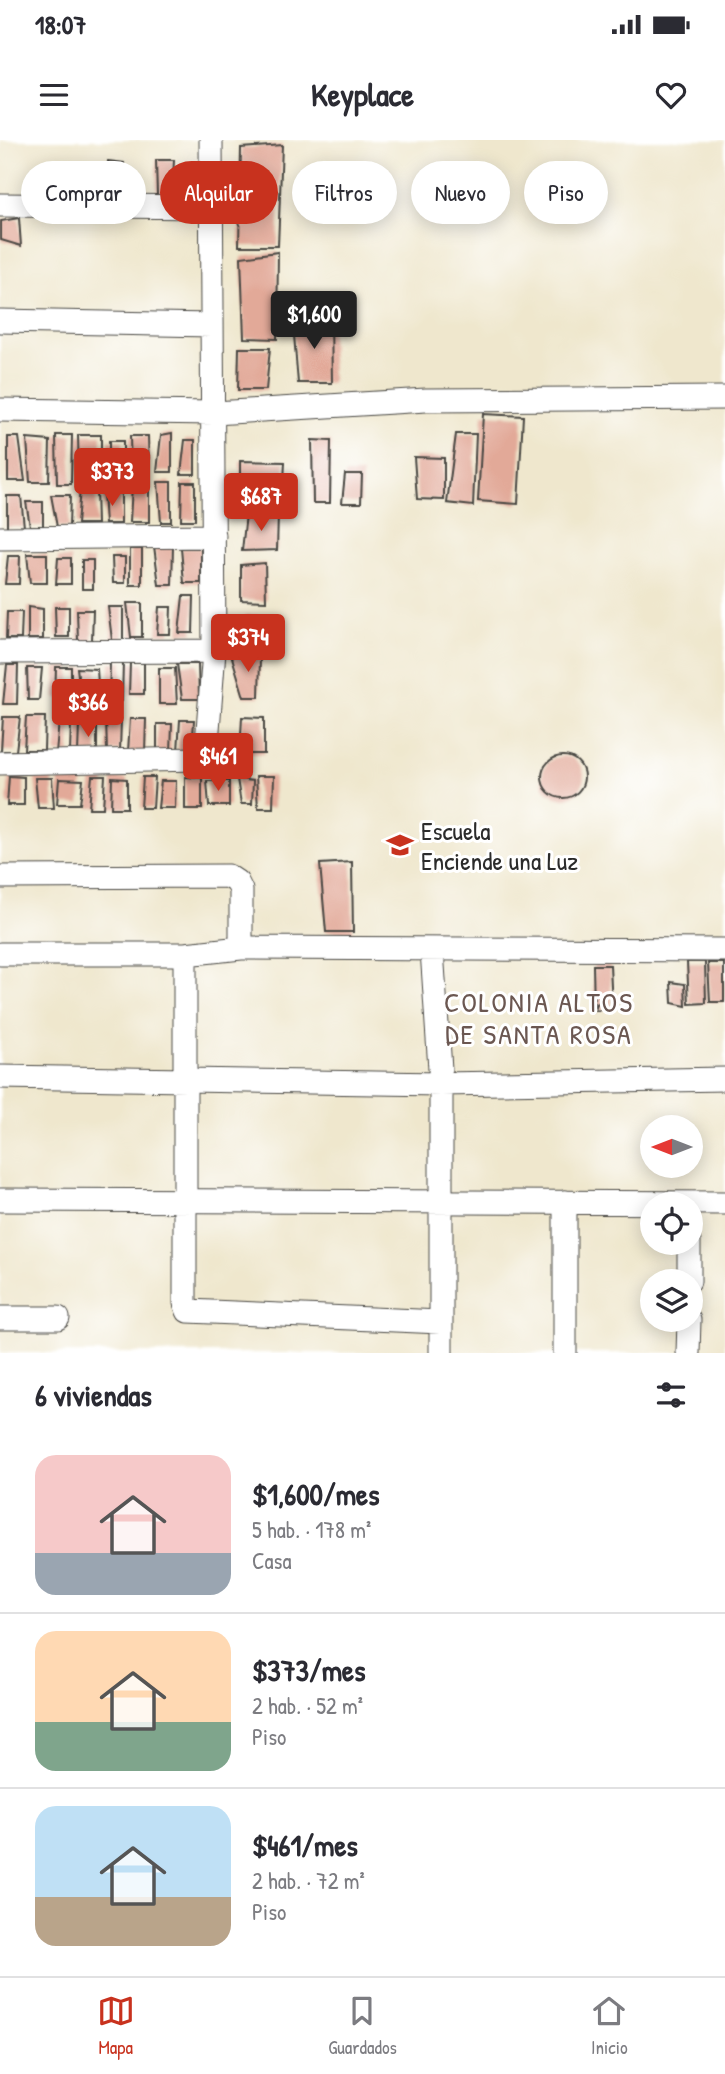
<!DOCTYPE html>
<html lang="es">
<head>
<meta charset="utf-8">
<style>
	body { margin:0; font-family:"Patrick Hand",sans-serif; background:#f2f2f3; color:#2b2b33; height:100vh; display:flex; flex-direction:column; font-size:26px; white-space:nowrap }
	* { box-sizing:border-box; margin:0 }
	p { font-size:23px; color:#7c7c81 }
	.icon { flex:none; width:38px; height:38px; fill:none; stroke:currentColor; stroke-width:2; stroke-linecap:round; stroke-linejoin:round }
	.map { position:relative; height:1213px; overflow:hidden }
	.drawer { display:flex; flex-direction:column; background:#fff; flex:1 }
	.drawer>* { flex:none }
	.guide { position:absolute; left:21px; top:21px; width:684px; height:63px; display:flex; gap:14px }
	.needle { width:46px; rotate:270deg }
	.fabs { position:absolute; left:640px; top:975px; display:grid; gap:14px }
	.fabs a { display:grid; place-items:center; width:63px; height:63px; border-radius:50%; background:#fff; box-shadow:0 4px 18px #0003; font-size:35px }
	.price { position:absolute; translate:-50% -60px; padding:0 16px; border-radius:7px; background:#c8321e; color:#fff; font-size:23px; line-height:46px; filter:drop-shadow(0 2px 4px #0008) }
	.price::after { content:''; position:absolute; left:50%; top:42px; width:21px; height:16px; margin-left:-10px; background:inherit; clip-path:polygon(0 0,100% 0,50% 100%) }
	.price.selected { background:#222; color:#fff }
	ul { padding:0; list-style:none }
	li { display:flex; align-items:center; gap:21px; height:175px; padding:0 35px }
	li+li { border-top:2px solid #e1e1e2 }
	li span { display:grid; place-items:center; flex:none; width:196px; height:140px; border-radius:21px; color:#555 }
	li>.icon { margin-inline-start:auto }
	span .icon { width:84px; height:84px; fill:#fffc; stroke-width:1 }
	li b { font-size:30px }
	h2 { display:flex; justify-content:space-between; align-items:center; height:84px; padding:0 35px; font-size:30px }
	.pill { padding:0 24px; border-radius:32px; background:#fff; box-shadow:0 4px 18px #0003; font-size:24px; line-height:63px }
	.pill.selected { background:#c8321e; color:#fff }
	.status { display:flex; justify-content:space-between; align-items:center; height:49px; padding:0 35px; background:#fff; direction:ltr }
	.status svg { height:19px; fill:currentColor }
	header { display:flex; justify-content:space-between; align-items:center; height:91px; padding:0 35px; background:#fff; font-size:32px; font-weight:800 }
	.tabs { display:flex; justify-content:space-around; align-items:center; height:98px; border-top:2px solid #e1e1e2; background:#fff; font-size:19px; color:#7c7c81 }
	.tabs a { display:grid; justify-items:center; gap:4px }
	.tabs .selected { color:#c8321e }
	.map>svg:first-child { display:block }
	.building { fill:#e2a998 }
	.lines { fill:none; stroke-linecap:round; stroke-linejoin:round }
	.minor-casing { stroke:#484743; stroke-width:25 }
	.minor { stroke:#fff; stroke-width:23 }
	.labels { text-anchor:middle; dominant-baseline:central; stroke-width:6; stroke-linejoin:round; paint-order:stroke }
	.poi-label { font-size:26px; fill:#2b2b2b; stroke:#fff; text-anchor:start }
	.neighbourhood-label { font-size:28px; letter-spacing:2px; fill:#6b5751; stroke:#fff }
</style>
</head>
<body>
<div class="status"><b>18:07</b><svg viewBox="0 0 49 12"><path d="M0 12V9h3v3zM5 12V6h3v6zM10 12V3h3v9zM15 12V0h3v12zM26 1h20v11H26zM47 4h2v5h-2z"/></svg></div>
<header><svg class="icon" aria-label="menu" viewBox="0 0 24 24"><path d="M4 6h16M4 12h16M4 18h16"/></svg>Keyplace<svg class="icon" aria-label="heart" viewBox="0 0 24 24"><path d="M12 20l-8-8c-3-5 5-10 8-4 3-6 11-1 8 4z"/></svg></header>
<div class="map">
<svg width="725" height="1213" viewBox="0 0 725 1213">
	<rect width="100%" height="100%" fill="#fff"/>
	<filter id="ink" filterUnits="userSpaceOnUse"><feTurbulence type="fractalNoise" baseFrequency=".0143" numOctaves="2"/><feDisplacementMap in="SourceGraphic" scale="14" xChannelSelector="R" yChannelSelector="G"/><feConvolveMatrix kernelMatrix="1 2 1 2 8 2 1 2 1" color-interpolation-filters="sRGB"/></filter>
	<filter id="wash" filterUnits="userSpaceOnUse"><feTurbulence type="fractalNoise" baseFrequency=".00686" numOctaves="4" result="noise"/><feDisplacementMap in="SourceGraphic" scale="28" xChannelSelector="R" yChannelSelector="G"/><feGaussianBlur stdDeviation="1.57" result="paint"/><feColorMatrix in="noise" values="0 0 0 0 0 0 0 0 0 0 0 0 0 0 0 0 0 1.4 0 .05"/><feComposite in="paint" operator="in"/></filter>
	<g filter="url(#wash)">
		<rect width="100%" height="100%" fill="#efe7cd"/>
		<g id="blocks">
			<path class="building" d="M282 5 278 106H239L241 8Z
				M156 20H174L172 55H157Z
				M108 21 124 23 125 55 106 49Z
				M76 27H91V54H77Z
				M56 29H69L70 56 56 53Z
				M19 78 21 106 1 100V81Z
				M278 112 277 199 244 198 241 117Z
				M331 178 332 243H298L293 183Z
				M239 208H270L266 250H238Z
				M483 274 523 276 518 364 478 361Z
				M172 293V332H157L161 295Z
				M456 294H476L473 366 447 363Z
				M56 295H72L71 344H57Z
				M78 295H101V336H79Z
				M130 296H148L149 332 131 333Z
				M8 297H19L25 341H8Z
				M27 299 50 301 49 342H30Z
				M185 300H195V334H181Z
				M312 300 331 301 330 363H313Z
				M109 301H123V336H109Z
				M414 317 444 318V360L417 359Z
				M240 321 285 322 283 360 240 361Z
				M345 334H362L361 363H342Z
				M158 342H171V382H161Z
				M182 342H195V380H181Z
				M149 343V382H130L132 345Z
				M80 349H96L97 384H77Z
				M103 352H121V384H105Z
				M51 355H70L69 387H57Z
				M7 356H21L24 387H7Z
				M26 362H43V386H30Z
				M246 374H278L277 410 242 411Z
				M154 406H173L172 445H159Z
				M181 408H201V443H184Z
				M130 409H142V445H130Z
				M27 414H47V443H30Z
				M8 416H20L19 444H5Z
				M112 417H125V443H113Z
				M58 418H71V444H56Z
				M82 420H93V449H82Z
				M265 423 266 461 241 460V425Z
				M183 456H194L193 493H179Z
				M127 463H142V497H131Z
				M28 467 43 469V499H28Z
				M55 467H69V497H56Z
				M108 467H123V500H112Z
				M159 467H171L170 494H157Z
				M77 470H93L92 501H78Z
				M7 472H22L21 499H6Z
				M245 475H261V502H239Z
				M231 514 260 517 259 557H244Z
				M110 522H123L122 561H109Z
				M130 523H144V554H129Z
				M177 524H198L199 559H182Z
				M7 525H18L17 564H3Z
				M56 527H71V558H55Z
				M27 528H42L39 560H28Z
				M77 528 97 529 99 559H81Z
				M159 528H175L177 564H159Z
				M3 577H20L16 611H1Z
				M26 577H45L44 610H24Z
				M242 577 264 578V614H240Z
				M106 579H121L120 611H107Z
				M130 579H146L145 612H128Z
				M180 580H194L192 611H178Z
				M59 581 71 582 70 613H56Z
				M79 584H97V613H78Z
				M157 584H172L171 612H157Z
				M542 637a21 21 0 1 1 42 0a21 21 0 1 1-42 0Z
				M9 636 24 637V665H7Z
				M92 636H105L103 668H89Z
				M256 636H274L273 668H258Z
				M143 637H155L153 668H141Z
				M185 637 202 638V669H185Z
				M35 638H52L54 668H38Z
				M112 638 127 639V668H111Z
				M59 639 83 640 80 664H57Z
				M237 639 253 641 252 664H241Z
				M161 641H176L175 668H158Z
				M207 641H229V666H209Z
				M352 722 353 792H326L320 724Z
				M687 822H705L706 863 689 864Z
				M708 823H724V862H710Z
				M593 825H610L612 868 595 871 597 864 594 867Z
				M671 842 685 844 686 866 672 863Z"/>
		</g>
	</g>
	<g filter="url(#ink)">
		<use href="#blocks" fill-opacity="0" stroke="#484743" stroke-width="2"/>
		<g class="lines">
			<defs>
				<path id="minor" d="M0 65 211 67
					M0 181 211 185
					M0 270 214 273 426 260 725 258
					M0 398 214 396
					M0 512 214 511
					M0 623 198 619 206 616 214 511 211 0
					M0 737 228 736 237 742 241 750V808
					M432 810 441 944 725 939
					M0 814H185L241 808 725 810
					M185 814V1163L188 1171 441 1182
					M0 937 441 944V1213
					M0 1060 725 1063
					M565 1062V1213
					M689 1141V1102
					M0 1178H58
					M688 1213 689 1180"/>
			</defs>
			<use href="#minor" class="minor-casing"/>
			<use href="#minor" class="minor"/>
		</g>
	</g>
	<defs>
		<symbol id="school-bare" viewBox="-9 -9 18 18"><path d="M0-5L7-2L0 1L-7-2ZM-4 1L0 2.5L4 1V4Q0 6-4 4Z" fill="#c8321e" stroke="#fff" stroke-width="2.5" paint-order="stroke"/></symbol>
	</defs>
	<g fill-rule="evenodd">
		<use href="#school-bare" x="381" y="686" width="38" height="38"/>
	</g>
	<g class="labels">
		<g class="poi-label">
			<text x="421" y="690">Escuela<tspan x="421" dy="30">Enciende una Luz</tspan></text>
		</g>
		<g class="neighbourhood-label">
			<text x="539" y="862">COLONIA ALTOS<tspan x="539" dy="32">DE SANTA ROSA</tspan></text>
		</g>
	</g>
</svg>
<div class="fabs">
<a><svg class="needle" viewBox="-14 -14 28 28"><path d="M0-13l5 13h-10z" fill="#e53935"/><path d="M0 13l5-13h-10z" fill="#7c7c81"/></svg></a>
<a><svg class="icon" aria-label="locate" viewBox="0 0 24 24"><circle cx="12" cy="12" r="6"/><path d="M12 2v4M12 18v4M2 12h4M18 12h4"/></svg></a>
<a><svg class="icon" aria-label="layers" viewBox="0 0 24 24"><path d="M12 4l9 5-9 5-9-5zM3 14l9 5 9-5"/></svg></a>
</div>
<b class="price selected" style="left:314px;top:211px">$1,600</b>
<b class="price" style="left:112px;top:368px">$373</b>
<b class="price" style="left:261px;top:393px">$687</b>
<b class="price" style="left:248px;top:534px">$374</b>
<b class="price" style="left:88px;top:599px">$366</b>
<b class="price" style="left:218px;top:653px">$461</b>
<div class="guide">
<a class="pill">Comprar</a>
<a class="pill selected">Alquilar</a>
<a class="pill">Filtros</a>
<a class="pill">Nuevo</a>
<a class="pill">Piso</a>
</div>
</div>
<section class="drawer">
<h2>6 viviendas<svg class="icon" aria-label="filters" viewBox="0 0 24 24"><path d="M4 7h16M4 17h16"/><circle cx="9" cy="7" r="2"/><circle cx="15" cy="17" r="2"/></svg></h2>
<ul>
<li><span style="background:linear-gradient(#f6c9c9 70%,#9aa5b1 0)"><svg class="icon" aria-label="home" viewBox="0 0 24 24"><path d="M3 11l9-7 9 7M6 9v11h12V9"/></svg></span><div><b>$1,600/mes</b><p>5 hab. · 178 m²</p><p>Casa</p></div></li>
<li><span style="background:linear-gradient(#ffd9b3 65%,#7fa58c 0)"><svg class="icon" aria-label="home" viewBox="0 0 24 24"><path d="M3 11l9-7 9 7M6 9v11h12V9"/></svg></span><div><b>$373/mes</b><p>2 hab. · 52 m²</p><p>Piso</p></div></li>
<li><span style="background:linear-gradient(#bfe0f5 65%,#b9a48a 0)"><svg class="icon" aria-label="home" viewBox="0 0 24 24"><path d="M3 11l9-7 9 7M6 9v11h12V9"/></svg></span><div><b>$461/mes</b><p>2 hab. · 72 m²</p><p>Piso</p></div></li>
</ul>
</section>
<nav class="tabs">
<a class="selected"><svg class="icon" aria-label="map" viewBox="0 0 24 24"><path d="M3 6l6-2 6 2 6-2v14l-6 2-6-2-6 2zM9 4v14M15 6v14"/></svg>Mapa</a>
<a><svg class="icon" aria-label="saved" viewBox="0 0 24 24"><path d="M7 4h10v16l-5-4-5 4z"/></svg>Guardados</a>
<a><svg class="icon" aria-label="home" viewBox="0 0 24 24"><path d="M3 11l9-7 9 7M6 9v11h12V9"/></svg>Inicio</a>
</nav>
</body>
</html>
